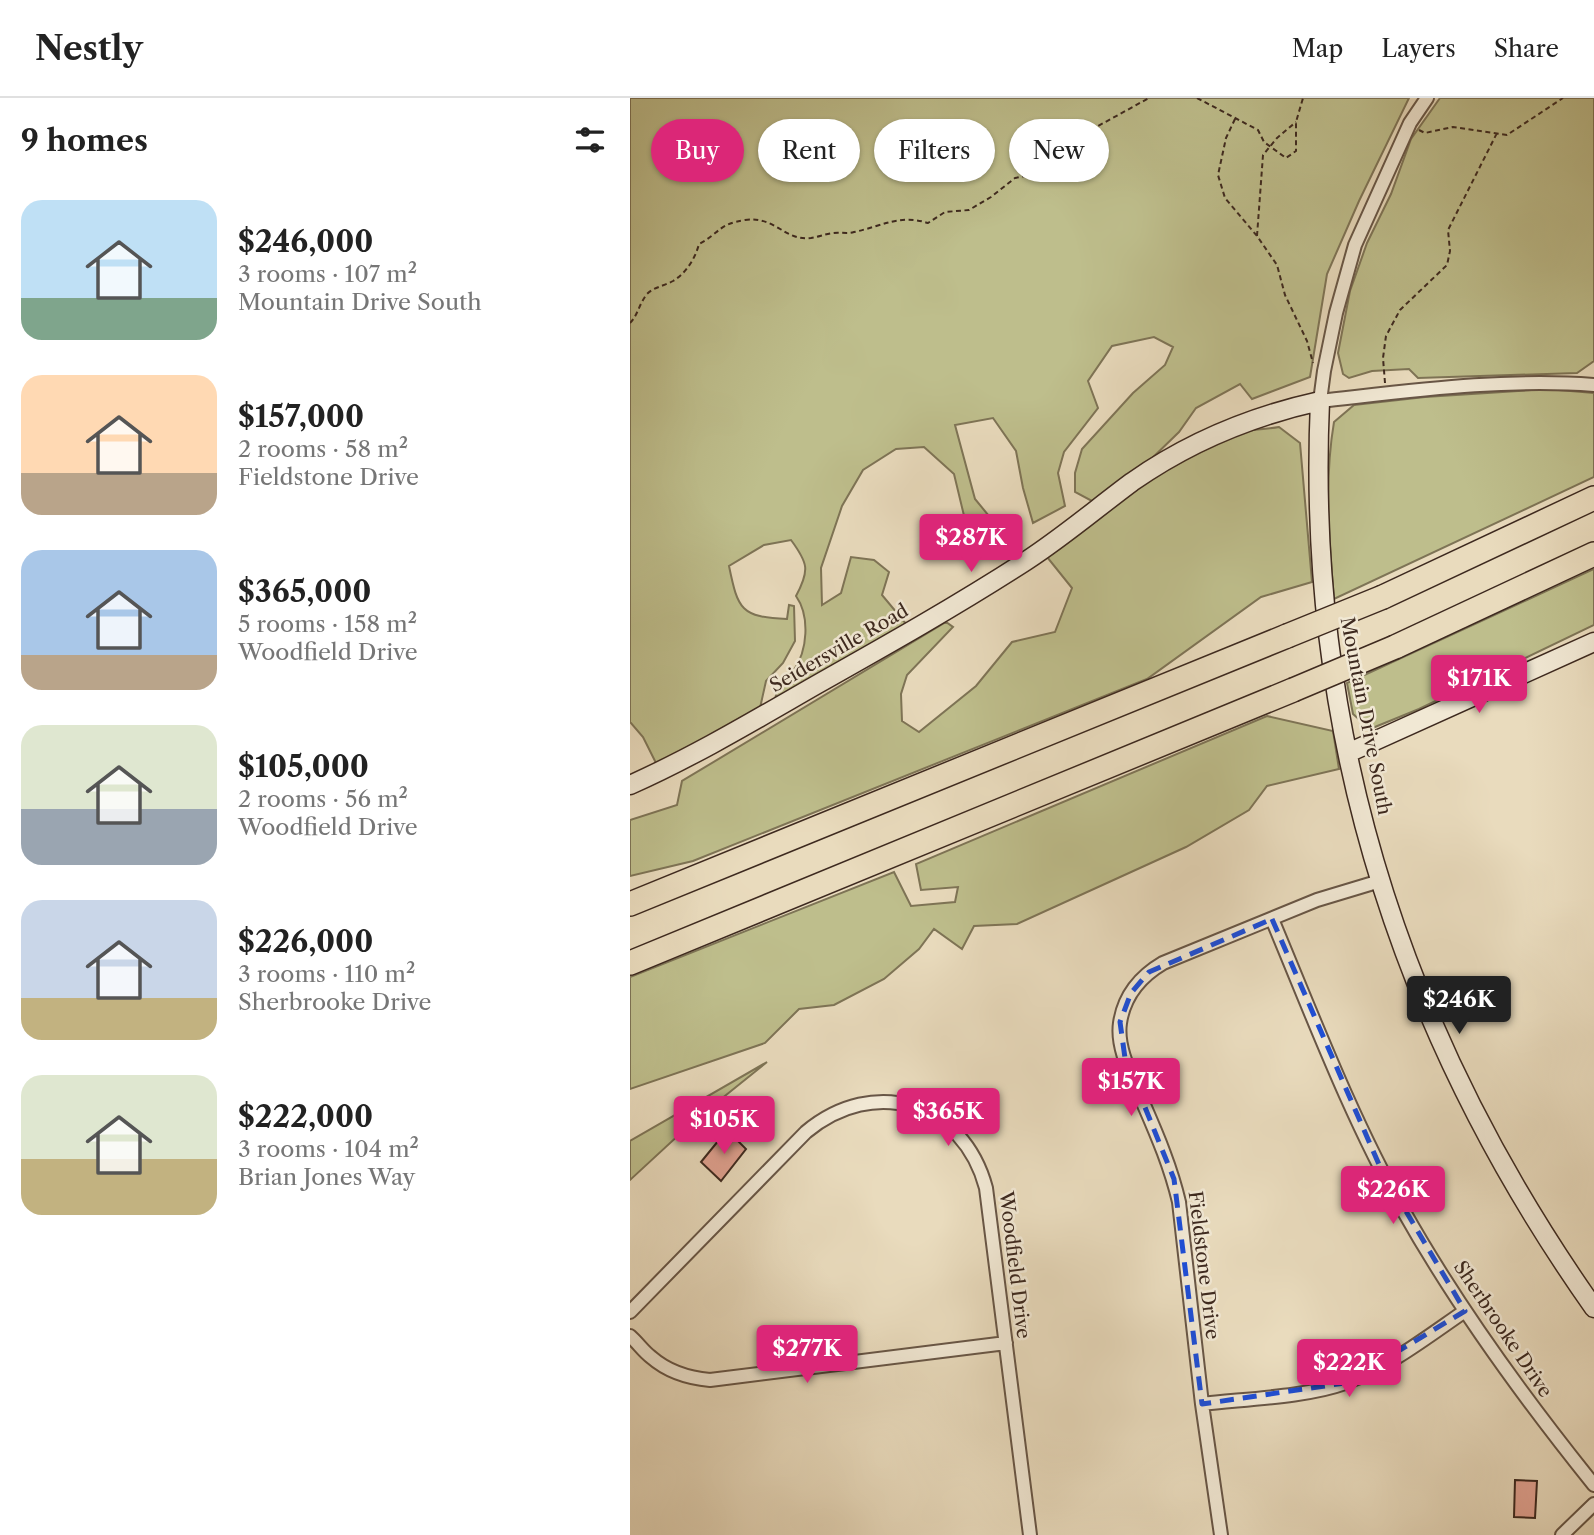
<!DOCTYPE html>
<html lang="en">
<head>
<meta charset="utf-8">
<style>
	body { margin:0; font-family:"Libre Caslon Text",serif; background:#f2f2f2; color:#222; height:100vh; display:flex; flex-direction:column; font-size:26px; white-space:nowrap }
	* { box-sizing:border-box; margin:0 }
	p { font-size:23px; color:#767676 }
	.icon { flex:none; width:38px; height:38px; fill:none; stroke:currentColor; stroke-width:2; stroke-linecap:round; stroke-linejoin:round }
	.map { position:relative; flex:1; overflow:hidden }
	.details { display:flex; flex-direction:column; background:#fff; width:630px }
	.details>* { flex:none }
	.top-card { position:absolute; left:21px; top:21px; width:665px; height:63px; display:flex; gap:14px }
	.price { position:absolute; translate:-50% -60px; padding:0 16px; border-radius:7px; background:#db2777; color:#fff; font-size:23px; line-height:46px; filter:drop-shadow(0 2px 4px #0008) }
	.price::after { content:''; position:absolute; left:50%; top:42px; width:21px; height:16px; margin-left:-10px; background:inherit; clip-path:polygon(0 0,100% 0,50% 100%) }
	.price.current { background:#222; color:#fff }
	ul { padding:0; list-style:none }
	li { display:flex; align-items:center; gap:21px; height:175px; padding:0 21px }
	li span { display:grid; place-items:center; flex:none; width:196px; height:140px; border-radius:21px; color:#555 }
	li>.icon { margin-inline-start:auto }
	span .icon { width:84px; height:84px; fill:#fffc; stroke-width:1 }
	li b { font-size:30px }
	h2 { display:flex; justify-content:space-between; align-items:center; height:84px; padding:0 21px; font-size:30px }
	.pill { padding:0 24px; border-radius:32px; background:#fff; box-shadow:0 2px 5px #0004; font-size:24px; line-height:63px }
	.pill.current { background:#db2777; color:#fff }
	header { display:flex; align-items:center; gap:42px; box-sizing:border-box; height:98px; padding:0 35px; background:#fff; border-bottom:2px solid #e0e0e0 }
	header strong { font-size:33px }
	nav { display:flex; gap:38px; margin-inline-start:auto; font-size:24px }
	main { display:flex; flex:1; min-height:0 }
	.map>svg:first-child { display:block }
	.green { fill:#bebe8c; stroke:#7e7456; stroke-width:2 }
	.building { fill:#e1a291; stroke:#3d291f; stroke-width:2 }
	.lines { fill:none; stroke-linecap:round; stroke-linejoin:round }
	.street-casing { stroke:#685646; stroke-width:16 }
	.secondary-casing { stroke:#3d291f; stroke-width:21 }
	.highway-casing { stroke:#3d291f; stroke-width:26 }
	.path { stroke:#3d291f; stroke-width:2; stroke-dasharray:5 3.5; stroke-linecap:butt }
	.street { stroke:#f1e8d4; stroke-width:12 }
	.secondary { stroke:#f1e8d4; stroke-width:18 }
	.highway { stroke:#e9dbbd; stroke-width:23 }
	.highway-bridge-casing { stroke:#3d291f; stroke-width:26; stroke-linecap:butt }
	.highway-bridge { stroke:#e9dbbd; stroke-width:23 }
	.marked { fill:none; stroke:#1d4ed8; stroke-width:5; stroke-dasharray:14 9; stroke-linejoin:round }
	.labels { text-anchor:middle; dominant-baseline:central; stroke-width:5; stroke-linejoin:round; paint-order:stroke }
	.street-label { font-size:19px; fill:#3d291f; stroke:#f1e8d4 }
</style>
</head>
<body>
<header>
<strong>Nestly</strong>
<nav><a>Map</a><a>Layers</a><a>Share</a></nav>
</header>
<main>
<section class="details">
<h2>9 homes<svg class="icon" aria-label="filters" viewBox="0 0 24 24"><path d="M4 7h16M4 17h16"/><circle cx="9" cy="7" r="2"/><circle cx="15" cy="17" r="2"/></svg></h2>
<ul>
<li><span style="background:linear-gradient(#bfe0f5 70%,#7fa58c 0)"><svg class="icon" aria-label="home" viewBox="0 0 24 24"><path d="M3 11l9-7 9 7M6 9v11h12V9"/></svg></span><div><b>$246,000</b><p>3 rooms · 107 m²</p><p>Mountain Drive South</p></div></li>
<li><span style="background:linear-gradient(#ffd9b3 70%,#b9a48a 0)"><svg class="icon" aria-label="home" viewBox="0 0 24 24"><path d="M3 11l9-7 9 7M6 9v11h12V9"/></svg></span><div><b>$157,000</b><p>2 rooms · 58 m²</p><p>Fieldstone Drive</p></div></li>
<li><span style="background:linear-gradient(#a9c7e8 75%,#b9a48a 0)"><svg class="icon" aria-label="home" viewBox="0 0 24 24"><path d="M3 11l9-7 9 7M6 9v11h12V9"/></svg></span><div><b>$365,000</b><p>5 rooms · 158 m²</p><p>Woodfield Drive</p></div></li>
<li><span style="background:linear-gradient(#dfe7d0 60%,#9aa5b1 0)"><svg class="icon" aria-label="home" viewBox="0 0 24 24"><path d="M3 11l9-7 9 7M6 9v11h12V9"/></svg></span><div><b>$105,000</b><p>2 rooms · 56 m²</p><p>Woodfield Drive</p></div></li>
<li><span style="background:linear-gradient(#c9d6e8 70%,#c2b280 0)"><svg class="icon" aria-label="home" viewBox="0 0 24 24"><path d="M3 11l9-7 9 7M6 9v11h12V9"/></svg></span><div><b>$226,000</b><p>3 rooms · 110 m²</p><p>Sherbrooke Drive</p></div></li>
<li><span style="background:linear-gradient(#dfe7d0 60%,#c2b280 0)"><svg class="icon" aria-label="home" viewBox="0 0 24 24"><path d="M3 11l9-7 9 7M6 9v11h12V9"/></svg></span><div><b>$222,000</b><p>3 rooms · 104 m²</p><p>Brian Jones Way</p></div></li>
</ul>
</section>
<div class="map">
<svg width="964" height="1437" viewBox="0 0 964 1437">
	<rect width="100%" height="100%" fill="#e9dbbd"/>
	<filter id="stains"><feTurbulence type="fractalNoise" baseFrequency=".00286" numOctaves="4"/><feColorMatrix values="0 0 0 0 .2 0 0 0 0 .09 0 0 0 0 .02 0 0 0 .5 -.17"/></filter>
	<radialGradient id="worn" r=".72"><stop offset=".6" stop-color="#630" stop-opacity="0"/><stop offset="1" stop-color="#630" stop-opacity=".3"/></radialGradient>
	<path class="green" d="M0 0H779L729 103 697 176 680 279 622 301 610 286 566 310 549 334 515 367 462 403 445 394V375L452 351 503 295 535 267 543 249 524 239 482 248 458 283 468 310 434 354 428 375 435 408 403 425 393 390 386 353 363 320 325 327 345 401 359 418 336 426 324 376 294 349 266 351 233 372 212 408 191 470 192 507 211 495 221 459 244 462 259 474 252 497 277 527 145 601C147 588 155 583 163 573 178 553 180 518 166 498 180 472 178 465 161 442L134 447 99 468C108 512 111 519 157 521L159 507 164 508 165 543 153 565 136 583 130 610 28 669 13 639 0 624Z
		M810 0H964V263L947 275 788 280 779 271 742 273 719 280 713 276 708 255 720 193 737 145 761 96 781 41Z
		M917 291 964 295V379L704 501C699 442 694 383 704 324L724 307 795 299Z
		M649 329 670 345 682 484 631 499 517 581 63 763 0 778V722L47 707 52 683 316 524 323 529 277 577 271 596 272 623 289 634 346 588 382 544 425 534 442 490 417 459C482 417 539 351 617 333 627 331 638 331 649 329Z
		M964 471V527L789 611 740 631 723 616 717 585Z
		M637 618 703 633 709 671 637 688 619 712 556 749 387 826 344 828 332 851 304 831 289 851 254 881 204 907 169 911 135 945 0 991V879L264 774 281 808 325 804 328 789 291 792 286 766Z
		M137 964 65 1022 0 1082V1043Z"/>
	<path class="building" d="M97 1032 116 1051 91 1083 71 1064Z
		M885 1382 907 1383 905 1420 884 1419Z"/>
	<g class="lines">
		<defs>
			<path id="street" d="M797 0 780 25 725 147 706 215 694 273 690 303C781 293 872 280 964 287
				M642 821C683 919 721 1020 773 1112 828 1210 894 1300 964 1387
				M0 1214 176 1034C244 977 333 1004 356 1090L400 1437
				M0 1238C8 1245 13 1253 21 1259 38 1274 58 1280 80 1282L376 1245
				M572 1306C615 1301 677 1299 715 1285 759 1269 797 1239 835 1213
				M591 1437 572 1306 549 1104C541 1070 528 1039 514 1007 504 982 486 952 490 925 494 898 511 878 533 865L687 802 750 783
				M932 1437 964 1406"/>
			<path id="secondary" d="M718 655 964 544
				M0 687C65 658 125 622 186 587 257 547 328 507 396 463 433 439 467 410 502 384 559 344 622 318 690 303 675 636 772 938 964 1210"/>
			<path id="highway" d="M753 499 964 400
				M765 549 964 456
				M0 806 657 538
				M0 865 663 592"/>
		</defs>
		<use href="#street" class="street-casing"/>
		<use href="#secondary" class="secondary-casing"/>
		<use href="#highway" class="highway-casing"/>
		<path class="path" d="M567 0 628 32 634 44 656 60 666 53V24L673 0
			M605 21 596 40 588 77 595 100 627 138 647 167 655 197 677 243 683 265
			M789 32 795 35 823 29 877 37 933 0
			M627 138 633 57 647 40 666 24
			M0 225C8 217 9 206 17 196 24 189 34 188 43 183 56 175 65 161 69 146 90 135 88 126 115 122 147 118 153 143 181 140 188 139 195 136 203 135 210 134 217 136 224 134 253 128 269 116 298 125L315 114 339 112 361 99 385 80 406 76 439 44 519 0
			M755 285 753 260 756 238 770 212 817 167 820 153 818 132 867 35"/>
		<use href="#street" class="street"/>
		<use href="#secondary" class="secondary"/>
		<use href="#highway" class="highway"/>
		<defs>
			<path id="highway-bridge" d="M657 538 753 499
				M663 592 765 549"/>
		</defs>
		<use href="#highway-bridge" class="highway-bridge-casing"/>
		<use href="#highway-bridge" class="highway-bridge"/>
	</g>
	<path class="marked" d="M642 821 751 1071 835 1213 715 1285 572 1306 544 1081 495 960 490 924 501 895 519 874Z"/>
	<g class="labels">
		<g class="street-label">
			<text transform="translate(209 550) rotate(-30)">Seidersville Road</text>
			<text transform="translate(736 618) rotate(79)">Mountain Drive South</text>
			<text transform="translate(385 1167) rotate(83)">Woodfield Drive</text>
			<text transform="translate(574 1167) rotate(83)">Fieldstone Drive</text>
			<text transform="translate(873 1231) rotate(56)">Sherbrooke Drive</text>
		</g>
	</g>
	<rect width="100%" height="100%" filter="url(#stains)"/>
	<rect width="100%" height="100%" fill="url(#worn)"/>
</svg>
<b class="price" style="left:341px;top:476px">$287K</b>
<b class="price" style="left:849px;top:617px">$171K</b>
<b class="price current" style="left:829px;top:938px">$246K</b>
<b class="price" style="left:501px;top:1020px">$157K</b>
<b class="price" style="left:318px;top:1050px">$365K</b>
<b class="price" style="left:94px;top:1058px">$105K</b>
<b class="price" style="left:763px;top:1128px">$226K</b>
<b class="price" style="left:177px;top:1287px">$277K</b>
<b class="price" style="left:719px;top:1301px">$222K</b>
<div class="top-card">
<a class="pill current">Buy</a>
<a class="pill">Rent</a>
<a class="pill">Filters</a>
<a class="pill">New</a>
</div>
</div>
</main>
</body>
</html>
